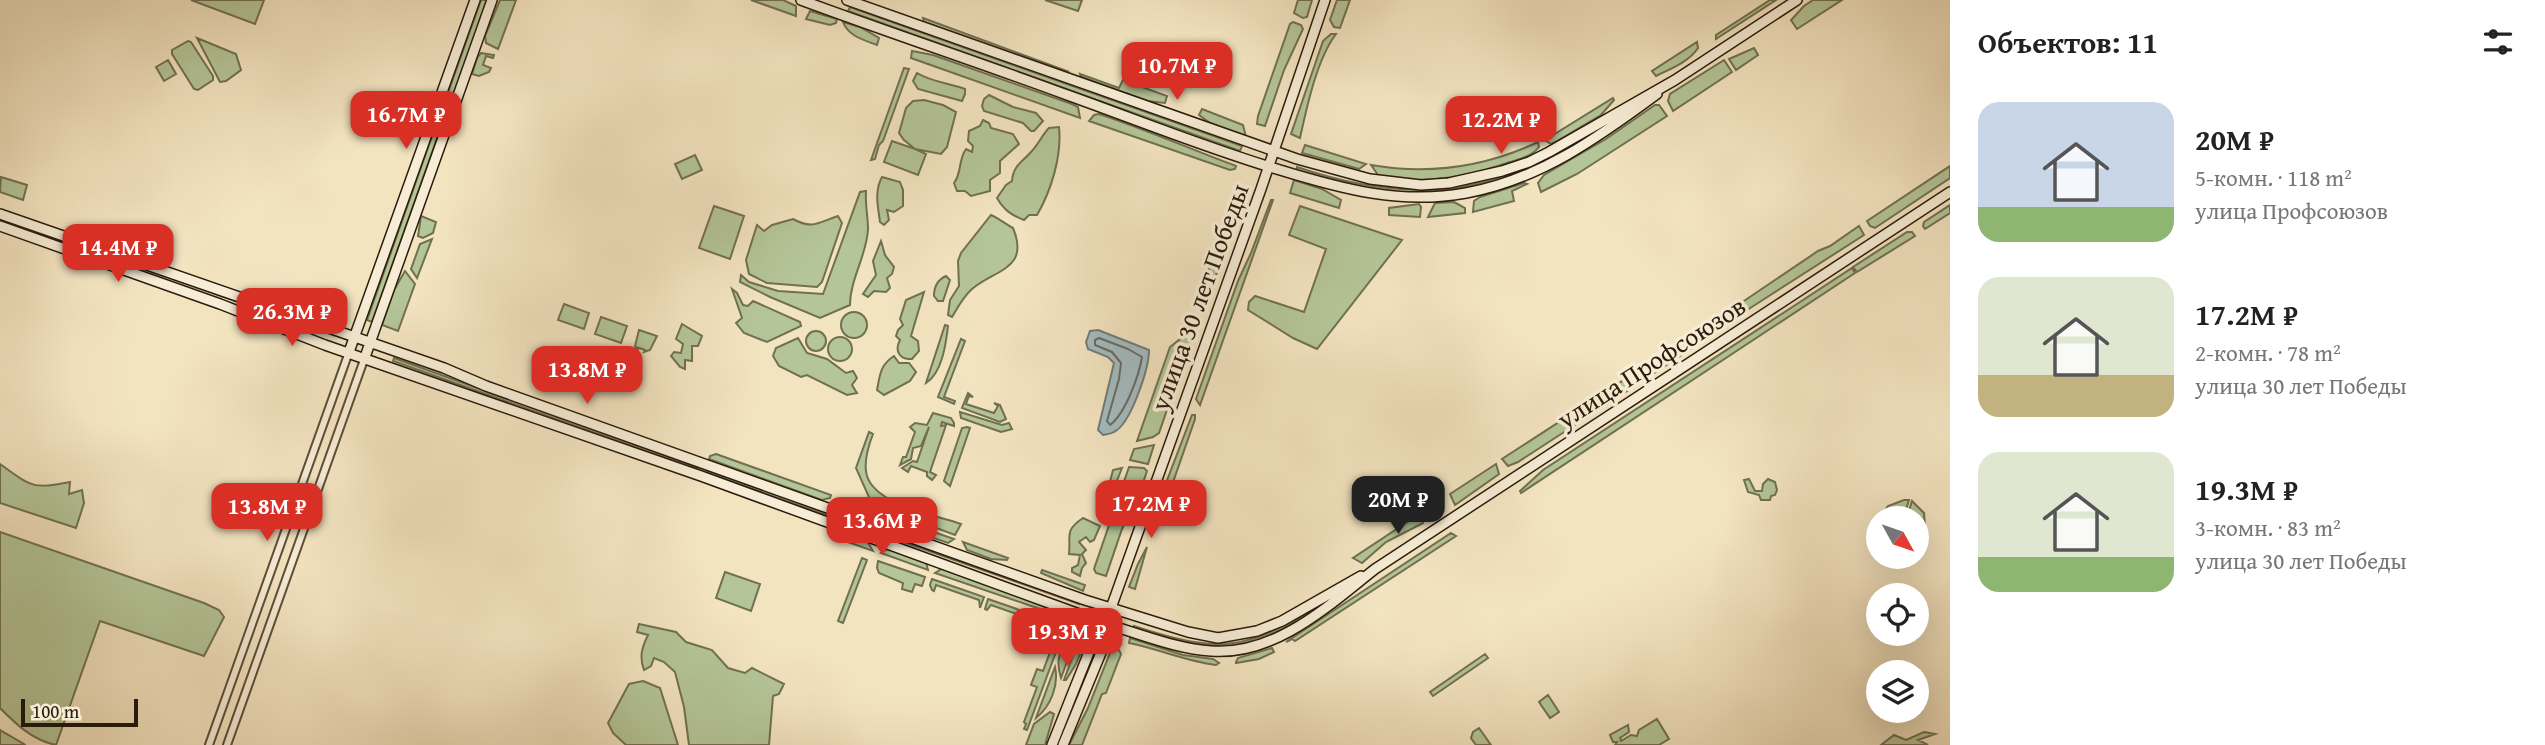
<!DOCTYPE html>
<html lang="ru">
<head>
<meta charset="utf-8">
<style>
	body { margin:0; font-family:"Gentium Book Plus",serif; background:#f2f2f2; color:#222; height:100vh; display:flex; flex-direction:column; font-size:26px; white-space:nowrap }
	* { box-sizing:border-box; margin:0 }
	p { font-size:23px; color:#767676 }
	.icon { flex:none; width:38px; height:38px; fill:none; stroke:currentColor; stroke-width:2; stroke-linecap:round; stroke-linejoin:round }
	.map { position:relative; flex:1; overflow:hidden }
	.drawer { display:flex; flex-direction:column; background:#fff; width:595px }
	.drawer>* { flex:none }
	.needle { width:46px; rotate:130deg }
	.tools { position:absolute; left:1866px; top:506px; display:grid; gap:14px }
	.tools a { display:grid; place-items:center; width:63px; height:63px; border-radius:50%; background:#fff; box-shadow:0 7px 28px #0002; font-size:35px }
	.scale { position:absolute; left:21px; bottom:18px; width:117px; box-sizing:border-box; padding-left:7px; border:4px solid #2b1b0b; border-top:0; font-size:19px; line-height:24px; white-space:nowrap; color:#2b1b0b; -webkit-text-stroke:5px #f7edd6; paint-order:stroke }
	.price { position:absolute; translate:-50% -60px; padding:0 16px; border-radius:14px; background:#d93025; color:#fff; font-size:23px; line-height:46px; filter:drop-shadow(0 2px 4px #0008) }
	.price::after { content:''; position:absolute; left:50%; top:42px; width:21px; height:16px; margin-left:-10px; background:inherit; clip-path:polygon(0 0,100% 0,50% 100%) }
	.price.selected { background:#222; color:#fff }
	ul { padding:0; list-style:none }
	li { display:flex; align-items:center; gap:21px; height:175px; padding:0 28px }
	li span { display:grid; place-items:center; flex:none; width:196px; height:140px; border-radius:21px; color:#555 }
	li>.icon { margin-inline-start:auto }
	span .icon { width:84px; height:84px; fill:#fffc; stroke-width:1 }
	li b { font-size:30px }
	h2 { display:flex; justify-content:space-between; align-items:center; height:84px; padding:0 28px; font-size:30px }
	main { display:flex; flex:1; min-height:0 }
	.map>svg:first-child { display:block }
	.green { fill:#b4c597; stroke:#707051; stroke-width:2 }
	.water { fill:#a3bbbf; stroke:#737b77; stroke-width:2 }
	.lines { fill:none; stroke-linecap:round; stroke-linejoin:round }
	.shore { stroke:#676b65; stroke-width:2 }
	.minor-casing { stroke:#5d4d38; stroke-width:10 }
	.secondary-casing { stroke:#2b1b0b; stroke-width:12 }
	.minor { stroke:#f7edd6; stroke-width:6 }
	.secondary { stroke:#f7edd6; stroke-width:9 }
	.labels { text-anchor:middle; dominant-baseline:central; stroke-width:7; stroke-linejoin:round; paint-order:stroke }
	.street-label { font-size:26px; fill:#2b1b0b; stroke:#f7edd6 }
</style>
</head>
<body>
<main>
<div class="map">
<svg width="1950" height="745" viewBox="0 0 1950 745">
	<rect width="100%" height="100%" fill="#f3e4c0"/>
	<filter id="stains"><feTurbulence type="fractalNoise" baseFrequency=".00286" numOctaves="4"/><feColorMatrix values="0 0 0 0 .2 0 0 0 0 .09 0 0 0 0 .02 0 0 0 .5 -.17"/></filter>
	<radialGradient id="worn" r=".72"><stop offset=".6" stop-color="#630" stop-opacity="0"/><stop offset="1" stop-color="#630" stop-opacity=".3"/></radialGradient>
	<path class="green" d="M191 0H264L255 24Z
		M481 0H487L445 120 439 118Z
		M500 0H516L498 49 486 43 485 36Z
		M751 0H783L796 6V16Z
		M1045 0H1082L1078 11Z
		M1298 0H1312L1307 17 1303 18 1294 13Z
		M1337 0H1350L1340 28 1334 27 1330 20Z
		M1770 0H1776L1716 39V35Z
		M1813 0H1842L1797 29 1791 20 1804 6Z
		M850 7 1242 146 1240 151 848 11Z
		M810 11 837 19 836 23 830 25 806 19Z
		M923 18 1067 71 1063 72 924 22Z
		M843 22 860 27 879 38 877 45C864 40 848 36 843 22Z
		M1293 22 1301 25 1303 29 1284 70 1265 126 1257 124 1258 116 1290 24Z
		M1331 34H1336C1317 59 1307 106 1300 138L1291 134 1323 41Z
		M197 38 236 54 241 70 226 81 220 82Z
		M188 41 191 42 213 76V80L198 90 194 89 172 54V50Z
		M1697 42 1698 48C1689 62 1670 69 1656 76L1652 71Z
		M1754 48 1758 55 1736 70 1729 59Z
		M912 51 933 55 1072 104 1078 107 1080 118 911 58Z
		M481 53 494 55 493 58 486 56 483 65 491 68 489 72 479 76 472 74 477 58Z
		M168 60 176 74 164 81 156 67Z
		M1724 60 1732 72 1673 111 1668 101 1670 94Z
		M904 68 909 69 883 141 879 145 875 159 871 160Z
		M917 73C932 82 948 83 965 89V94L962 101 918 89 913 81Z
		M1080 74 1119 88 1123 80 1167 96 1165 103 1147 101 1081 77Z
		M989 95 1013 107 1036 113 1043 121 1034 131H1031L1023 123 984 111 982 106 984 99Z
		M1613 98 1614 100 1601 115 1557 141 1551 144 1545 140Z
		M924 100 943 105 956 112 947 147 941 154 915 149 926 154 918 175 884 162 892 141 915 149 904 140 899 133 906 108 913 101Z
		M1655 105H1659L1667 116 1577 174 1541 192 1538 183 1544 175 1606 139Z
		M1202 109 1243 125 1246 137 1210 123 1199 115Z
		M1099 114C1145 129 1190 149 1236 166L1235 169 1230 170 1089 121 1094 115Z
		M1619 117C1534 170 1467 204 1364 189 1341 186 1319 177 1297 171V167C1379 195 1458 201 1539 162 1566 149 1592 132 1619 117Z
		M983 120 989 123 991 128 1013 134 1019 144 1000 161V173L990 180V191L971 196 965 191H957L954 183C962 173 958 160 966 149L972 152 973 146 968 141 969 131 980 126Z
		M436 125 441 127 372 322 367 320Z
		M1059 127C1062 156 1051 191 1037 215H1029L1024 220C1011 215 1004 210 997 198L1006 185 1012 181C1013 166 1022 162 1031 152 1038 145 1042 135 1049 128Z
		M1538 142 1539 147C1532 156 1520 159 1510 162 1469 176 1421 187 1378 175L1371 165C1429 175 1485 167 1538 142Z
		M1305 145 1366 164 1359 169 1302 153Z
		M695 155 702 170 682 179 675 164Z
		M1950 166V178L1875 228 1870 226 1867 221Z
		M1 177 27 185 23 200 0 192Z
		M882 177 900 182 903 190V206L894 212 887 210 889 220 884 225 880 222C878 206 874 192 882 177Z
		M1294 180 1322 189 1341 200 1339 208 1290 193Z
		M1524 183 1527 184 1512 191 1514 201 1473 212 1474 201 1480 197Z
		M1240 186 1246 188 1229 239 1226 242 1219 240 1230 207 1234 204Z
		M866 191C865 204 868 217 868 229 867 255 850 279 850 305L820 318 770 297 740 282 741 275 749 282 778 291 823 294 860 192Z
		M1271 200H1273L1200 405 1196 399 1238 281 1251 253Z
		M1454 202 1465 208V213L1428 217 1435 203Z
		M1419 204 1421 207 1420 217 1389 215V208Z
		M1950 205V213L1925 229 1923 226 1924 222Z
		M714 206 744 216 730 259 699 248Z
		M1300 206 1402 240 1317 349 1293 338 1248 310 1249 302 1255 296 1304 312 1326 249 1289 235Z
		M991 215C1000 219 1005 224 1013 228 1030 269 996 269 972 289 963 297 958 307 952 317L948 315 950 300 959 286 958 261 961 253Z
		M421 216 436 222 433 233 423 238 418 236Z
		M838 216 842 223 822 282 817 287 767 283 749 274 746 260 757 225 764 231 772 225 793 219C813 230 819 222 838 216Z
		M1859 226 1864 235 1744 312 1732 309 1818 251 1830 246Z
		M1907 232H1912L1915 236 1857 272 1853 267Z
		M432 239 417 278 411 269 420 244Z
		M881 241 885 255 894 267 892 274 887 278 890 288 886 292 874 291 868 297 863 294 876 275 873 261Z
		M1215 250 1222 253C1223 267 1214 278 1207 289H1203Z
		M1852 268 1855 273 1521 493 1520 491 1543 470Z
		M405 271 415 284 398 331 382 325 394 290Z
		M946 276 950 280 943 301H938L934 296C934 287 937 280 946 276Z
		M732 289 737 293 743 305 748 306 753 301 800 322 801 326 767 342 744 333 736 323 742 318Z
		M924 292 911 336 918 341 919 351 912 359C900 360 894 351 900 340L896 336 898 330 903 325 900 319 906 300Z
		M564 304 589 313 584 329 558 320Z
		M841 325a13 13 0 1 1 26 0a13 13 0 1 1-26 0Z
		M601 317 627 326 621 343 595 334Z
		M682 324 702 336 698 346H692V361L685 360V369L680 367 671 356 674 352 681 353 683 344 676 339Z
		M1710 324 1716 332 1651 375 1645 366Z
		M945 325 948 326C946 344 942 373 926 383Z
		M639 330 657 336 650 350 644 352 645 350 639 348 638 349 635 346Z
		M1186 330 1191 331V340L1159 433 1153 437 1137 441 1170 347 1180 339Z
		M806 341a10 10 0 1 1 20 0a10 10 0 1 1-20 0Z
		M828 349a12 12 0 1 1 24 0a12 12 0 1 1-24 0Z
		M798 338 807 353 827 359 846 373 853 371 857 378 852 385 857 393 847 395 807 375 801 377 779 366 773 356 776 348Z
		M961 339 965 341 944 397 955 401 954 404 938 397Z
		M894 356 899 363H909L916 372 910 381 884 395 877 390C880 375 880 365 894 356Z
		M394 358 698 467 697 469 393 361Z
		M1633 374 1638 384 1518 462 1508 466 1502 459Z
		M968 393 973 397 969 396 966 404 994 413 998 406 994 403 1000 405 1006 419 1000 422 962 408Z
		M960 412 1002 425 1009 423 1012 429 1001 432 961 418Z
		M933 413 951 418 954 423V426L942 422 941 426 946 425 930 472 936 475 932 480 927 476V472L911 466 908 472 902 468 913 461 917 462 929 427 921 446 913 448 911 459 900 465 903 457H906L915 432 910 427 915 423 927 425Z
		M1192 415H1195V419L1163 511 1160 510 1166 483Z
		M967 427 970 428 950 486 944 481 962 428Z
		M869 432 873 434C868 447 863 463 867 476 876 505 935 515 961 524L955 535 872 504 856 468Z
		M1154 445 1148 464 1130 460 1134 449Z
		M716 454 831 495 830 498 822 500 709 459 710 456Z
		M0 464C31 486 32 490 70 482L69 494 82 490 84 503 76 528 0 503Z
		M1496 464 1499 474 1455 505 1450 494Z
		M1129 467 1144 468 1147 471 1136 503 1122 529 1106 576 1096 573 1094 569Z
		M1122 468 1106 508H1103L1113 470Z
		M708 470 1080 601 1079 604 707 473Z
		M1749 479 1755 491H1762L1763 484 1768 479 1775 482 1777 490 1775 495 1771 496 1770 500H1761L1759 495 1748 492 1744 480Z
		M840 499 954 539 948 543 846 508 840 503Z
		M1904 500H1909L1905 513 1896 518 1883 513 1888 506Z
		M1912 501 1924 513 1925 527 1916 524V518H1911L1908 514Z
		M1418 515 1423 523 1386 542 1362 563 1353 558Z
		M1083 518 1100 526 1094 540 1090 542 1086 537 1079 542 1086 550 1082 554 1086 563 1082 568 1080 576 1072 572V568L1078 565 1080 555 1069 554C1071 535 1064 531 1083 518Z
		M0 532 204 603 219 610 224 617 204 656 100 621 56 745C32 740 16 724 0 708Z
		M1451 533 1456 536 1295 641 1292 639 1286 642Z
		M845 534 867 541 873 551 839 539Z
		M963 542 1008 558 1007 560 991 559 967 550Z
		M1147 547 1135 589 1129 587 1138 564Z
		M889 548 926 562 928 570 881 553Z
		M862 558 867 560 843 623 838 621Z
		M878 561 925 577 922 586 915 584 912 592 902 589 903 583 879 573 877 568Z
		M943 568C987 583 1029 602 1073 617L1072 620 935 573Z
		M1042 570 1085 585 1083 591 1041 573Z
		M725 572 760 584 751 611 716 598Z
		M932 579 984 597 980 608 979 600 936 585 934 591 932 590 930 585Z
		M1334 596C1255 651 1226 659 1134 628V626C1230 658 1251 647 1334 596Z
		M988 599 1063 625 1062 628 1051 634 1039 629V622L991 605 987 610 985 609Z
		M639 624 676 632 686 642 712 650 728 668 745 673 752 668 784 684 779 694 773 696 769 745H689L684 707 675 672 664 662 654 658 651 666 644 670C639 657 642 647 648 635L637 632Z
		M1063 633 1027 730 1024 729 1026 724 1024 722 1037 687 1031 685 1037 669 1043 671 1056 636Z
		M1076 637 1061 678C1055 659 1059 648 1076 637Z
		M1080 637 1087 638 1076 664 1066 680H1064Z
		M1130 638 1183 655 1213 659 1219 663 1216 665C1185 661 1159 649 1129 643Z
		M1112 648 1119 650 1121 654 1106 693 1102 694 1082 745H1069L1088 708Z
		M1272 648 1274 652 1259 659 1236 663V662L1238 658Z
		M1485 654 1488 658 1433 696 1430 692Z
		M1055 667C1059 685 1051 706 1036 718Z
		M643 681 660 688 678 745H626L613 733 608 723 629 684Z
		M1548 695 1559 712 1550 718 1539 702Z
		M1050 712 1054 714 1045 745H1026L1034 724Z
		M1657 719 1669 739 1659 745H1615L1617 742H1613L1610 735 1628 725 1629 732 1620 738 1621 741 1631 735 1637 736 1639 730Z
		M1479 728 1491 745H1476L1471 738 1473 732Z
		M0 730 24 744 25 745H0Z
		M1924 732 1935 734 1918 740 1928 745H1881L1894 735 1906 740Z"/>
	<path class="water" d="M1098 330 1149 350C1149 368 1131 424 1114 432 1111 434 1107 434 1103 435L1098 430 1114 363 1108 357 1088 349 1086 342 1090 331Z"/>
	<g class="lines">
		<path class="shore" d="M1099 338 1128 349 1142 357C1139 376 1125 414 1110 425L1107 421 1119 379 1121 363 1112 352 1095 345V340Z"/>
		<defs>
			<path id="minor" d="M209 745 349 352
				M227 745 365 357"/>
			<path id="secondary" d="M801 0C890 33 981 63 1070 96 1140 121 1209 149 1280 170 1342 189 1401 205 1466 193 1539 180 1599 137 1657 94
				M847 0 1297 159 1370 179 1421 185 1449 183 1502 171 1529 162 1549 152 1675 80 1797 0
				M0 214 444 368 486 386 1085 600 1188 632 1218 638 1257 631 1282 621 1361 576
				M0 226 220 304 325 345 701 476 1112 626C1144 635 1177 649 1211 651 1275 656 1328 606 1375 569L1950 192
				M349 352 475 0
				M365 357 492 0
				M1052 745 1101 622 1111 608 1261 189 1325 0
				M1063 745 1112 626 1111 608"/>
		</defs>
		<use href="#minor" class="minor-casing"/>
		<use href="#secondary" class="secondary-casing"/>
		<use href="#minor" class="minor"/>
		<use href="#secondary" class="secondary"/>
	</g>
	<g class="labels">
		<g class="street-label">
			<text transform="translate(1199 297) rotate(-70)">улица 30 лет Победы</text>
			<text transform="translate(1651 362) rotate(-33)">улица Профсоюзов</text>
		</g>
	</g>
	<rect width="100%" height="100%" filter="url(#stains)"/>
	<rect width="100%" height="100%" fill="url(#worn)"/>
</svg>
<div class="tools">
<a><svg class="needle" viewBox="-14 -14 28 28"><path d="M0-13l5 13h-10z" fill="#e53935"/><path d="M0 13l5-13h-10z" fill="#767676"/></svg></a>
<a><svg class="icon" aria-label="locate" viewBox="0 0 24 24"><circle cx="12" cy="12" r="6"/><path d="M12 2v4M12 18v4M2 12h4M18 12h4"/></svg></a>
<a><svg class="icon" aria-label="layers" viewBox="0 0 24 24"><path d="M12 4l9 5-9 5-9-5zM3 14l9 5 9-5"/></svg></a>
</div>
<div class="scale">100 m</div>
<b class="price" style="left:1177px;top:102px">10.7M ₽</b>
<b class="price" style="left:406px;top:151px">16.7M ₽</b>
<b class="price" style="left:1501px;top:156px">12.2M ₽</b>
<b class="price" style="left:118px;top:284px">14.4M ₽</b>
<b class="price" style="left:292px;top:348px">26.3M ₽</b>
<b class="price" style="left:587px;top:406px">13.8M ₽</b>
<b class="price selected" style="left:1398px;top:536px">20M ₽</b>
<b class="price" style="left:1151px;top:540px">17.2M ₽</b>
<b class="price" style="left:267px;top:543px">13.8M ₽</b>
<b class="price" style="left:882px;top:557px">13.6M ₽</b>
<b class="price" style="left:1067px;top:668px">19.3M ₽</b>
</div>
<section class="drawer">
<h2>Объектов: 11<svg class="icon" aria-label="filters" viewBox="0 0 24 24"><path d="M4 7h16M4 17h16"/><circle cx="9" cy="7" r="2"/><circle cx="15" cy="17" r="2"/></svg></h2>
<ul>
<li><span style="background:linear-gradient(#c9d6e8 75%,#8fb573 0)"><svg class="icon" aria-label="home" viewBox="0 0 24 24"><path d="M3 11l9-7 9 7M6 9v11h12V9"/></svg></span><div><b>20M ₽</b><p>5-комн. · 118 m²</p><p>улица Профсоюзов</p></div></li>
<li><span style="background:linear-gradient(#dfe7d0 70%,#c2b280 0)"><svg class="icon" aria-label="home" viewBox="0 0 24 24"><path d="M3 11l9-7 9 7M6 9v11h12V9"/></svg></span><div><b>17.2M ₽</b><p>2-комн. · 78 m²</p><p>улица 30 лет Победы</p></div></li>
<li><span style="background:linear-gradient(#dfe7d0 75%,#8fb573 0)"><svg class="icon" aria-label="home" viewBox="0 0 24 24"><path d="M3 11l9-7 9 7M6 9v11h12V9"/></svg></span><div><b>19.3M ₽</b><p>3-комн. · 83 m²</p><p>улица 30 лет Победы</p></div></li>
</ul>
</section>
</main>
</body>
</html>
